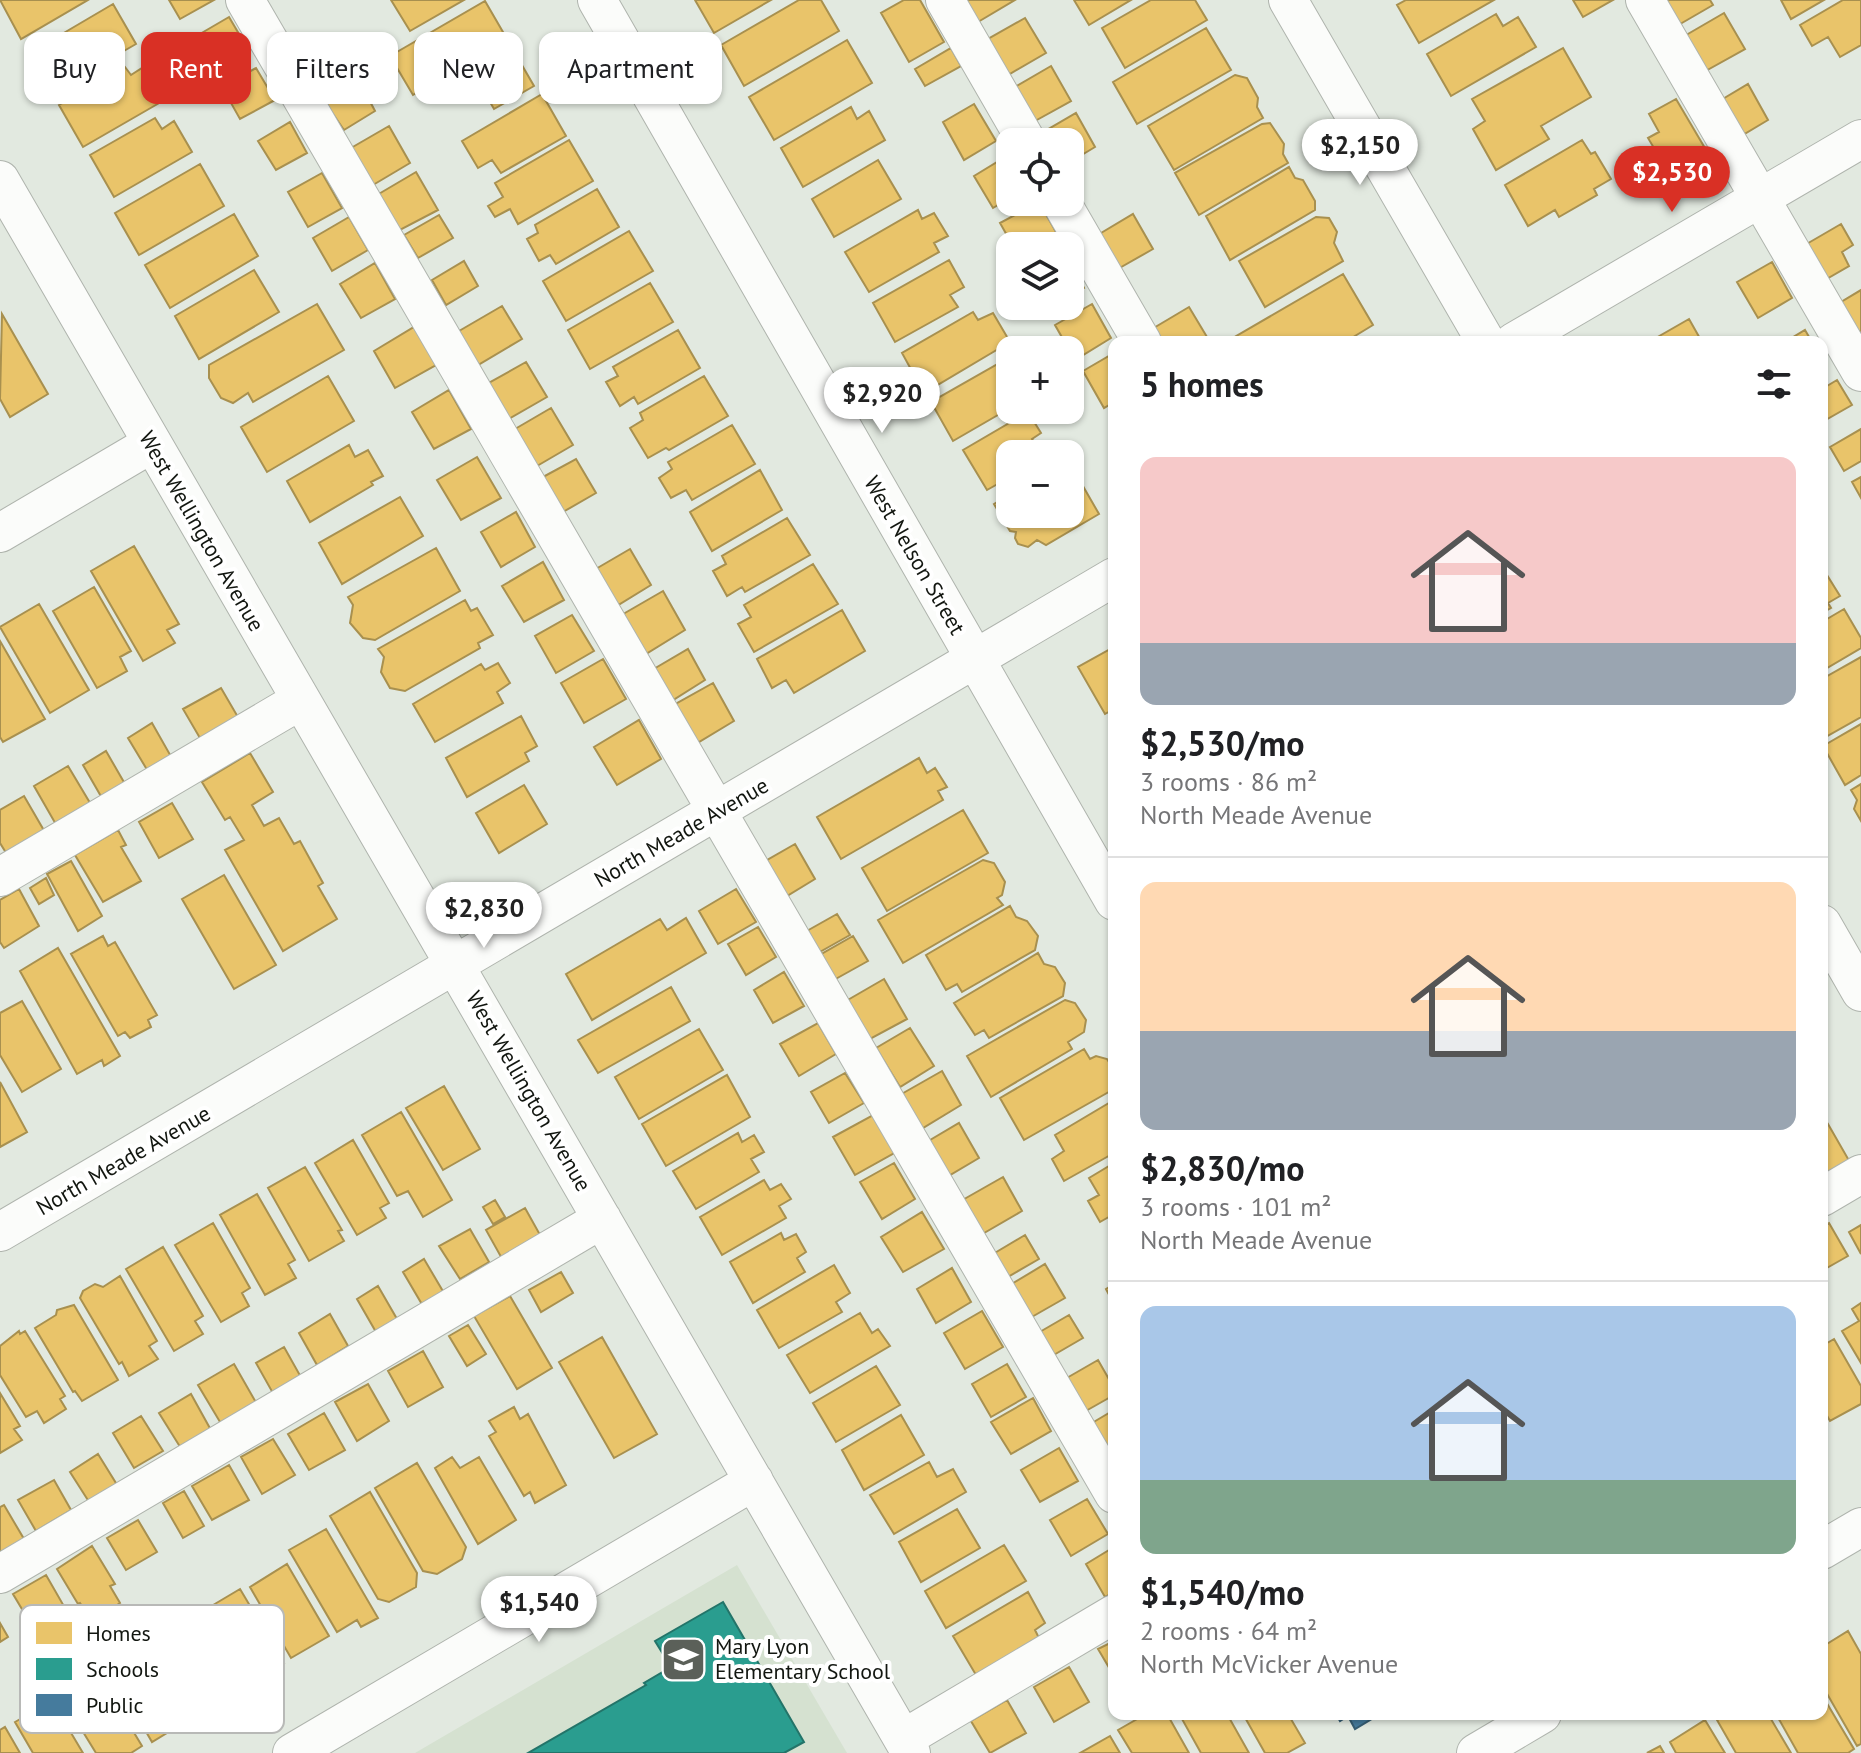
<!DOCTYPE html>
<html lang="en">
<head>
<meta charset="utf-8">
<style>
	body { margin:0; font-family:"PT Sans",sans-serif; background:#f6f6f6; color:#202124; height:100vh; display:flex; flex-direction:column; font-size:30px; white-space:nowrap }
	* { box-sizing:border-box; margin:0 }
	p { font-size:26px; color:#757577 }
	.icon { flex:none; width:44px; height:44px; fill:none; stroke:currentColor; stroke-width:2; stroke-linecap:round; stroke-linejoin:round }
	.map { position:relative; flex:1; overflow:hidden }
	.details { position:absolute; left:1108px; top:336px; width:720px; height:1384px; display:flex; flex-direction:column; background:#fff; border-radius:16px; box-shadow:0 2px 6px #0004 }
	.details>* { flex:none }
	.guide { position:absolute; left:24px; top:32px; width:760px; height:72px; display:flex; gap:16px }
	.tools { position:absolute; left:996px; top:128px; display:grid; gap:16px }
	.tools a { display:grid; place-items:center; width:88px; height:88px; border-radius:16px; background:#fff; box-shadow:0 2px 6px #0004; font-size:40px }
	.price { position:absolute; translate:-50% -68px; padding:0 18px; border-radius:28px; background:#fff; color:#222; font-size:26px; line-height:52px; filter:drop-shadow(0 2px 4px #0008) }
	.price::after { content:''; position:absolute; left:50%; top:48px; width:24px; height:18px; margin-left:-12px; background:inherit; clip-path:polygon(0 0,100% 0,50% 100%) }
	.price.current { background:#d93025; color:#fff }
	ul { padding:0; list-style:none }
	li { display:grid; align-content:center; gap:16px; height:424px; padding:0 32px }
	li+li { border-top:2px solid #e0e0e0 }
	li span { display:grid; place-items:center; height:248px; border-radius:16px; color:#555 }
	li>.icon { margin-inline-start:auto }
	span .icon { width:144px; height:144px; fill:#fffc; stroke-width:1 }
	li b { font-size:34px }
	h2 { display:flex; justify-content:space-between; align-items:center; height:96px; padding:0 32px; font-size:34px }
	.chip { padding:0 28px; border-radius:16px; background:#fff; box-shadow:0 2px 6px #0004; font-size:28px; line-height:72px }
	.chip.current { background:#d93025; color:#fff }
	.map>svg:first-child { display:block }
	.built { fill:#d5e1d0 }
	.homes { fill:#e9c46a; stroke:#a8904f; stroke-width:2 }
	.schools { fill:#2a9d8f; stroke:#237469; stroke-width:2 }
	.public { fill:#457b9d; stroke:#365d73; stroke-width:2 }
	.lines { fill:none; stroke-linecap:round; stroke-linejoin:round }
	.minor-casing { stroke:#afb4ad; stroke-width:40 }
	.minor { stroke:#fbfcfa; stroke-width:38 }
	.labels { text-anchor:middle; dominant-baseline:central; stroke-width:8; stroke-linejoin:round; paint-order:stroke }
	.street-label { font-size:22px; fill:#121610; stroke:#fff }
	.poi-label { font-size:22px; fill:#121610; stroke:#fff; text-anchor:start }
	.key { fill:#fff; stroke:#b8b9b7; stroke-width:2 }
	.key-label { font-size:22px; fill:#121610 }
</style>
</head>
<body>
<div class="map">
<svg width="1861" height="1753" viewBox="0 0 1861 1753">
	<rect width="100%" height="100%" fill="#e2e9e0"/>
	<path class="built" d="M737 1565 847 1753H415Z"/>
	<path class="homes" d="M0 0H88L21 39Z
		M169 0H214L180 19Z
		M391 0H464L410 31Z
		M695 0H771L714 33Z
		M799 0H821L839 31 744 86 721 45Z
		M904 0H920L944 42 909 62 881 13Z
		M965 0H1015L978 22Z
		M1074 0H1131L1089 25Z
		M1151 0H1195L1207 20 1125 68 1102 28Z
		M1406 0H1494L1419 43 1397 5Z
		M1573 0H1613L1583 17Z
		M1659 0H1710L1713 5 1675 27Z
		M1781 0H1824L1791 19Z
		M1843 0H1861V45L1840 57 1828 37 1812 46 1800 25Z
		M485 1 507 39 413 95 390 56Z
		M113 4 136 44 51 93 28 54Z
		M1724 13 1745 49 1702 73 1681 38Z
		M1496 14 1503 26 1518 17 1536 47 1451 96 1427 54Z
		M229 17 249 51 212 72 193 38Z
		M1025 18 1046 53 1008 75 988 39Z
		M1206 28 1231 70 1137 124 1113 82Z
		M847 40 872 83 774 140 749 97Z
		M512 48 534 86 494 109 472 71Z
		M951 48 961 66 925 86 915 69Z
		M1563 48 1591 97 1541 126 1549 139 1496 170 1473 129 1485 121 1472 99Z
		M1051 66 1071 101 1035 121 1015 87Z
		M125 67 131 75 142 68 161 102 83 147 59 105Z
		M256 68 275 100 240 119 222 87Z
		M1235 75 1247 78 1258 98 1257 107 1263 118 1174 170 1148 126Z
		M357 77 375 111 344 130 322 98Z
		M1748 84 1768 120 1736 139 1716 103Z
		M542 94 566 136 501 173 492 160 478 168 462 141Z
		M1676 99 1709 155 1671 177 1648 138 1659 132 1649 114Z
		M974 104 996 141 964 160 943 122Z
		M851 107 857 119 869 111 885 140 803 187 781 148Z
		M1076 113 1095 147 1070 162V142H1044L1040 134Z
		M155 118 162 129 174 121 192 152 114 197 90 155Z
		M290 122 307 153 276 170 258 141Z
		M1270 123 1284 144 1283 154 1288 163 1199 215 1175 173 1262 124Z
		M389 126 410 163 373 185 351 148Z
		M569 140 593 181 518 224 510 209 495 217 488 206 503 197 495 183Z
		M1582 140 1591 154 1595 152 1611 179 1594 189 1597 195 1559 217 1555 210 1528 226 1505 185Z
		M1007 156 1010 162V198L993 208 974 176Z
		M878 160 901 199 834 237 812 199Z
		M200 164 224 206 139 255 115 213Z
		M1289 167 1295 178 1303 180 1315 201V210L1230 260 1206 216Z
		M416 172 438 210 398 231 377 195Z
		M322 173 342 208 308 227 288 192Z
		M597 189 619 227 556 264 550 255 539 261 527 239 538 233 535 225Z
		M1039 202 1056 232 1032 246H1013L1000 223Z
		M918 210 922 219 934 213 948 236 934 243 939 252 869 292 845 252Z
		M234 214 258 256 170 308 145 265Z
		M1133 214 1153 249 1116 270 1096 236Z
		M439 215 453 238 418 258 404 235Z
		M349 217 368 250 332 271 313 238Z
		M1316 217 1329 218 1337 232 1334 243 1343 261 1265 307 1239 261Z
		M1841 224 1853 245 1842 252 1849 266 1818 284 1798 249Z
		M629 231 653 271 566 321 543 281Z
		M949 260 964 287 950 295 958 307 895 342 873 303Z
		M464 261 478 286 446 305 432 280Z
		M1772 262 1792 298 1758 318 1737 282Z
		M375 263 395 299 361 318 340 284Z
		M1070 264 1084 288 1070 296Z
		M254 270 279 312 199 359 175 316Z
		M1343 274 1373 325 1345 342H1226Z
		M650 283 673 322 590 369 568 330Z
		M1861 290V337L1836 305Z
		M317 304 344 350 253 402 248 393 233 403 221 398 209 378V365Z
		M1092 304 1111 338 1075 360 1055 325Z
		M502 306 522 339 478 365 459 331Z
		M1189 307 1210 342H1161L1152 329Z
		M973 312 978 320 993 313 1010 342 924 393 902 353Z
		M2 314 48 394 10 417 0 399Z
		M1689 319 1702 342H1649Z
		M414 327 436 365 395 388 374 351Z
		M678 330 700 368 638 404 634 397 620 406 606 382 618 376 613 367Z
		M1805 330 1812 342H1785Z
		M1114 353V402L1104 408 1083 371Z
		M1003 361 1007 370 1010 368V408L953 441 931 402Z
		M526 362 547 397 507 420 487 384Z
		M328 376 354 421 267 472 241 427Z
		M704 376 728 416 669 450 666 448 648 458 630 428 643 420 640 413Z
		M1837 380 1852 405 1822 422V389Z
		M449 390 471 429 434 449 412 412Z
		M551 408 573 445 537 466 515 429Z
		M1028 412 1041 433 1032 439 1036 445 1031 454H1010V477L987 490 963 450Z
		M732 425 755 464 692 500 686 490 671 498 659 478 672 469 668 462Z
		M1861 429V461L1844 471 1830 447Z
		M349 445 355 457 368 450 383 476 371 482 373 485 310 522 287 481Z
		M477 457 501 498 461 520 437 480Z
		M576 459 596 493 563 512 543 477Z
		M760 470 782 510 712 551 690 512Z
		M1070 472 1077 483 1080 481 1099 514 1046 545 1037 540 1028 547 1018 544 1015 538 1016 532 1010 531 994 504 1010 494V514H1070Z
		M1861 477V498L1852 482Z
		M400 497 423 536 342 584 319 543Z
		M516 512 535 547 501 567 481 532Z
		M787 518 810 555 745 592 742 587 727 596 713 571 726 564 722 556Z
		M134 546 179 624 167 630 175 643 143 661 91 571Z
		M436 548 460 591 375 640 363 638 350 623 353 605 348 597Z
		M630 549 651 585 615 607 594 570Z
		M543 562 564 600 524 622 502 586Z
		M813 564 838 604 754 652 738 624 751 617 744 605Z
		M1822 567 1840 596 1828 603 1831 608 1822 613Z
		M94 587 131 651 120 657 127 671 97 688 53 611Z
		M663 591 685 630 641 657 618 617Z
		M465 600 471 611 477 608 493 635 478 643 480 648 405 691 390 688 381 672 384 657 378 649Z
		M39 604 89 690 50 713 0 627Z
		M1844 609 1861 638V648L1822 671V622Z
		M842 610 865 651 794 693 786 680 772 688 757 659Z
		M572 615 594 651 556 673 535 636Z
		M0 641 45 719 3 742 0 737Z
		M1114 647V709L1105 714 1078 667Z
		M688 649 705 680 670 702 652 670Z
		M1861 657V717L1822 739V679Z
		M603 659 626 699 584 723 561 683Z
		M498 663 510 683 497 692 503 703 435 742 413 704 481 664 485 670Z
		M713 683 734 721 694 745 672 706Z
		M221 688 242 724 204 745 183 709Z
		M521 716 537 746 525 753 529 761 467 797 446 758Z
		M639 720 661 759 617 785 594 747Z
		M152 723 173 760 149 773 128 738Z
		M1861 724V775L1845 785 1823 746Z
		M106 751 125 784 102 798 83 765Z
		M250 753 273 792 252 805 264 826 279 818 294 844 300 841 323 883 318 886 337 919 283 951 225 850 244 840 230 817 225 820 202 782Z
		M919 758 927 773 935 768 947 787 938 791 943 800 841 859 817 817Z
		M68 766 93 808 58 828 34 786Z
		M1861 784V821L1854 809 1857 800 1851 790Z
		M524 785 547 824 499 853 476 813Z
		M24 796 46 834 8 856 0 843V810Z
		M172 803 193 839 159 858 139 822Z
		M963 810 988 853 887 911 862 868Z
		M118 830 126 845 121 847 141 881 103 902 75 855Z
		M795 844 815 879 782 899 762 863Z
		M983 860 994 863 1005 882 1002 895 997 898 1003 905 903 963 878 920Z
		M71 861 102 916 78 931 47 874Z
		M224 875 276 965 234 989 182 899Z
		M46 878 54 895 39 904 30 888Z
		M19 889 39 926 4 948 0 942V900Z
		M736 889 756 922 718 944 699 911Z
		M1010 906 1016 917 1027 921 1038 936 1035 950 962 992 957 984 946 990 926 955Z
		M837 914 850 935 818 953 805 932Z
		M686 918 706 953 592 1020 566 974 660 919 667 930Z
		M758 927 776 957 746 975 728 944Z
		M103 936 108 946 115 942 157 1015 148 1020 151 1027 130 1038 125 1032 118 1036 71 954Z
		M853 936 868 961 832 981 818 956Z
		M58 948 120 1056 104 1066 102 1060 77 1074 20 971Z
		M1038 953 1044 964 1055 967 1065 983 1063 996 989 1038 984 1030 975 1035 954 1003Z
		M784 972 804 1006 773 1023 754 990Z
		M884 979 907 1019 870 1039 846 1001Z
		M671 987 690 1021 598 1073 578 1040Z
		M1065 1000 1075 1003 1086 1020 1084 1032 1068 1042 1072 1049 991 1097 967 1056Z
		M22 1001 61 1069 22 1092 0 1055V1013Z
		M818 1023 836 1054 799 1076 780 1044Z
		M910 1028 934 1066 900 1087 876 1048Z
		M699 1029 723 1070 639 1119 615 1077Z
		M1084 1049 1090 1059 1096 1056 1107 1059 1114 1070V1089L1024 1140 1000 1098Z
		M942 1071 961 1105 918 1131 898 1096Z
		M845 1073 864 1103 829 1123 811 1092Z
		M727 1075 750 1117 666 1166 642 1124Z
		M0 1082 27 1132 0 1147Z
		M444 1086 480 1149 443 1170 406 1108Z
		M1114 1100V1153L1064 1181 1052 1159 1064 1151 1055 1135Z
		M401 1112 452 1200 423 1217 408 1191 397 1196 362 1135Z
		M875 1114 896 1152 855 1175 833 1137Z
		M959 1123 979 1158 945 1178 925 1143Z
		M1828 1124 1851 1164 1822 1180V1128Z
		M738 1133 742 1142 754 1135 764 1152 751 1159 759 1172 696 1209 673 1171Z
		M353 1140 389 1203 380 1208 386 1218 357 1235 315 1163Z
		M894 1163 915 1199 882 1219 860 1182Z
		M1114 1163V1214L1100 1222 1088 1201 1099 1195 1089 1178Z
		M305 1167 342 1230 338 1231 344 1241 309 1261 268 1188Z
		M1003 1177 1022 1211 979 1236 959 1202Z
		M764 1180 770 1190 781 1184 791 1199 779 1206 786 1218 722 1255 700 1217Z
		M257 1194 295 1260 288 1264 296 1278 265 1295 220 1215Z
		M495 1200 505 1217 493 1224 483 1207Z
		M525 1208 544 1242 505 1264 486 1230Z
		M922 1212 944 1249 903 1272 881 1237Z
		M213 1223 250 1288 242 1293 249 1306 221 1322 175 1245Z
		M1829 1223 1848 1256 1825 1269 1822 1265V1227Z
		M1861 1225V1254L1849 1232Z
		M470 1229 489 1262 460 1279 439 1246Z
		M781 1233 784 1240 796 1234 806 1252 797 1258 805 1272 753 1303 730 1262Z
		M1025 1235 1039 1259 1006 1278 993 1254Z
		M163 1247 203 1316 195 1321 203 1334 174 1351 126 1269Z
		M424 1259 444 1293 423 1306 403 1272Z
		M1045 1264 1065 1298 1030 1318 1010 1285Z
		M834 1265 850 1293 836 1302 842 1312 779 1348 757 1310Z
		M952 1268 971 1302 936 1323 917 1289Z
		M561 1272 573 1293 541 1312 529 1290Z
		M120 1276 157 1341 149 1346 158 1359 129 1376 122 1362 119 1364 80 1298 83 1291 95 1284 103 1287Z
		M1114 1284V1304L1106 1289Z
		M378 1286 397 1319 376 1332 357 1299Z
		M510 1296 552 1368 517 1389 474 1316Z
		M1861 1303V1363L1842 1331 1859 1321 1852 1309Z
		M74 1305 118 1380 82 1401 75 1391 73 1392 35 1328 56 1315 57 1310Z
		M982 1311 1003 1347 965 1369 944 1333Z
		M860 1313 872 1333 878 1329 890 1346 810 1393 787 1355Z
		M330 1314 348 1346 317 1365 299 1333Z
		M1069 1315 1083 1338 1052 1356 1038 1333Z
		M468 1325 486 1354 467 1366 449 1336Z
		M19 1331 20 1334 25 1331 65 1396 60 1399 66 1409 44 1423 37 1411 26 1417 0 1375V1346Z
		M602 1337 657 1434 614 1458 559 1362Z
		M1834 1339 1861 1386V1404L1830 1421 1822 1407V1346Z
		M284 1347 302 1379 274 1395 256 1363Z
		M423 1351 443 1387 408 1407 388 1371Z
		M1098 1360 1114 1388V1395L1084 1412 1065 1379Z
		M234 1364 258 1406 223 1427 198 1385Z
		M1007 1364 1026 1397 991 1417 972 1384Z
		M876 1366 900 1405 836 1442 813 1403Z
		M368 1384 389 1421 357 1441 335 1402Z
		M0 1393 20 1426 14 1429 22 1440 0 1453Z
		M191 1394 212 1432 182 1450 159 1413Z
		M1033 1398 1051 1431 1011 1454 991 1422Z
		M514 1407 520 1419 528 1414 566 1485 535 1503 530 1492 524 1496 489 1436 496 1432 489 1421Z
		M1114 1410V1443L1106 1448 1092 1423Z
		M324 1413 345 1450 309 1470 288 1434Z
		M901 1415 924 1455 864 1490 842 1450Z
		M141 1416 163 1451 134 1468 113 1433Z
		M273 1439 295 1475 262 1494 241 1457Z
		M1059 1448 1078 1481 1040 1502 1021 1470Z
		M98 1454 119 1488 91 1505 70 1472Z
		M452 1457 460 1468 479 1457 516 1520 478 1544 435 1468Z
		M929 1462 937 1477 953 1469 966 1492 894 1534 870 1495Z
		M417 1463 466 1547 462 1559 437 1574 423 1571 375 1488Z
		M229 1465 249 1500 212 1520 192 1486Z
		M54 1480 71 1510 36 1531 18 1500Z
		M184 1491 204 1526 183 1538 163 1503Z
		M370 1492 417 1573 416 1587 389 1602 378 1599 330 1516Z
		M1087 1499 1108 1534 1071 1556 1050 1520Z
		M4 1505 24 1539 0 1553V1507Z
		M957 1509 980 1548 921 1582 899 1542Z
		M138 1520 157 1552 126 1570 107 1538Z
		M326 1529 378 1618 361 1627 357 1620 337 1632 289 1550Z
		M1004 1545 1026 1581 946 1628 925 1591Z
		M92 1546 115 1584 110 1586 120 1603 92 1621 80 1603 78 1604 57 1569Z
		M1114 1547V1592L1105 1597 1086 1564Z
		M287 1564 329 1636 291 1658 250 1587Z
		M46 1575 65 1608 32 1626 13 1594Z
		M240 1589 284 1663 248 1686 203 1611Z
		M1028 1592 1045 1623 1035 1630 1039 1638 976 1675 953 1636Z
		M0 1623 8 1637 0 1642Z
		M1848 1631 1861 1654V1744L1857 1746 1822 1685V1647Z
		M1114 1641V1676L1098 1649Z
		M145 1643 190 1719 152 1742 107 1664Z
		M1069 1667 1089 1702 1054 1722 1034 1687Z
		M98 1673 142 1746 131 1753H96L61 1696Z
		M1822 1695 1854 1749 1848 1753H1798L1776 1714H1822Z
		M1007 1700 1026 1733 990 1753 971 1721Z
		M52 1701 83 1753H33L15 1722Z
		M1146 1714H1167L1189 1753H1132L1118 1730Z
		M1192 1714H1227L1249 1753H1201L1182 1719Z
		M1243 1714H1288L1305 1743 1287 1753H1265Z
		M1722 1714H1768L1791 1753H1736L1717 1720 1724 1717Z
		M1705 1720 1725 1753H1676L1670 1742Z
		M5 1727 20 1753H0V1730Z
		M1110 1736 1120 1753H1080Z
		M1660 1746 1664 1753H1647Z"/>
	<path class="schools" d="M723 1602 804 1742 784 1753H528L646 1685 644 1683 671 1667 655 1641Z"/>
	<path class="public" d="M1336 1714H1380L1355 1729 1348 1716 1340 1721Z"/>
	<g class="lines">
		<defs>
			<path id="minor" d="M245 0 1114 1494
				M597 0 1114 901
				M945 0 1027 142
				M1288 0 1486 342
				M1645 0 1861 372
				M0 180 911 1753
				M1061 202 1142 342
				M1514 342 1861 139
				M0 533 151 444
				M0 877 301 700
				M1822 924 1861 992
				M1822 1197 1861 1174
				M0 1232 1114 577
				M1822 1550 1861 1527
				M0 1574 602 1219
				M903 1739 1114 1614
				M292 1753 754 1481
				M1476 1753 1542 1714"/>
		</defs>
		<use href="#minor" class="minor-casing"/>
		<use href="#minor" class="minor"/>
	</g>
	<defs>
		<symbol id="school-square" viewBox="-11 -11 22 22"><rect x="-9" y="-9" width="18" height="18" rx="4" fill="#5b6059" stroke="#fff"/><path d="M0-5L7-2L0 1L-7-2ZM-4 1L0 2.5L4 1V4Q0 6-4 4Z" fill="#fff"/></symbol>
	</defs>
	<g fill-rule="evenodd">
		<use href="#school-square" x="658" y="1634" width="51" height="51"/>
	</g>
	<g class="labels">
		<g class="street-label">
			<text transform="translate(202 531) rotate(60)">West Wellington Avenue</text>
			<text transform="translate(915 555) rotate(60)">West Nelson Street</text>
			<text transform="translate(681 832) rotate(-30)">North Meade Avenue</text>
			<text transform="translate(529 1091) rotate(60)">West Wellington Avenue</text>
			<text transform="translate(123 1160) rotate(-30)">North Meade Avenue</text>
		</g>
		<g class="poi-label">
			<text x="715" y="1646">Mary Lyon<tspan x="715" dy="25">Elementary School</tspan></text>
		</g>
	</g>
	<rect x="20" y="1605" width="264" height="128" rx="12" class="key"/>
	<rect x="36" y="1622" width="36" height="22" fill="#e9c46a"/>
	<rect x="36" y="1658" width="36" height="22" fill="#2a9d8f"/>
	<rect x="36" y="1694" width="36" height="22" fill="#457b9d"/>
	<g class="key-label">
		<text x="86" y="1641">Homes</text>
		<text x="86" y="1677">Schools</text>
		<text x="86" y="1713">Public</text>
	</g>
</svg>
<div class="tools">
<a><svg class="icon" aria-label="locate" viewBox="0 0 24 24"><circle cx="12" cy="12" r="6"/><path d="M12 2v4M12 18v4M2 12h4M18 12h4"/></svg></a>
<a><svg class="icon" aria-label="layers" viewBox="0 0 24 24"><path d="M12 4l9 5-9 5-9-5zM3 14l9 5 9-5"/></svg></a>
<a>+</a>
<a>−</a>
</div>
<b class="price" style="left:1360px;top:187px">$2,150</b>
<b class="price current" style="left:1672px;top:214px">$2,530</b>
<b class="price" style="left:882px;top:435px">$2,920</b>
<b class="price" style="left:484px;top:950px">$2,830</b>
<b class="price" style="left:539px;top:1644px">$1,540</b>
<div class="guide">
<a class="chip">Buy</a>
<a class="chip current">Rent</a>
<a class="chip">Filters</a>
<a class="chip">New</a>
<a class="chip">Apartment</a>
</div>
<section class="details">
<h2>5 homes<svg class="icon" aria-label="filters" viewBox="0 0 24 24"><path d="M4 7h16M4 17h16"/><circle cx="9" cy="7" r="2"/><circle cx="15" cy="17" r="2"/></svg></h2>
<ul>
<li><span style="background:linear-gradient(#f6c9c9 75%,#9aa5b1 0)"><svg class="icon" aria-label="home" viewBox="0 0 24 24"><path d="M3 11l9-7 9 7M6 9v11h12V9"/></svg></span><div><b>$2,530/mo</b><p>3 rooms · 86 m²</p><p>North Meade Avenue</p></div></li>
<li><span style="background:linear-gradient(#ffd9b3 60%,#9aa5b1 0)"><svg class="icon" aria-label="home" viewBox="0 0 24 24"><path d="M3 11l9-7 9 7M6 9v11h12V9"/></svg></span><div><b>$2,830/mo</b><p>3 rooms · 101 m²</p><p>North Meade Avenue</p></div></li>
<li><span style="background:linear-gradient(#a9c7e8 70%,#7fa58c 0)"><svg class="icon" aria-label="home" viewBox="0 0 24 24"><path d="M3 11l9-7 9 7M6 9v11h12V9"/></svg></span><div><b>$1,540/mo</b><p>2 rooms · 64 m²</p><p>North McVicker Avenue</p></div></li>
</ul>
</section>
</div>
</body>
</html>
